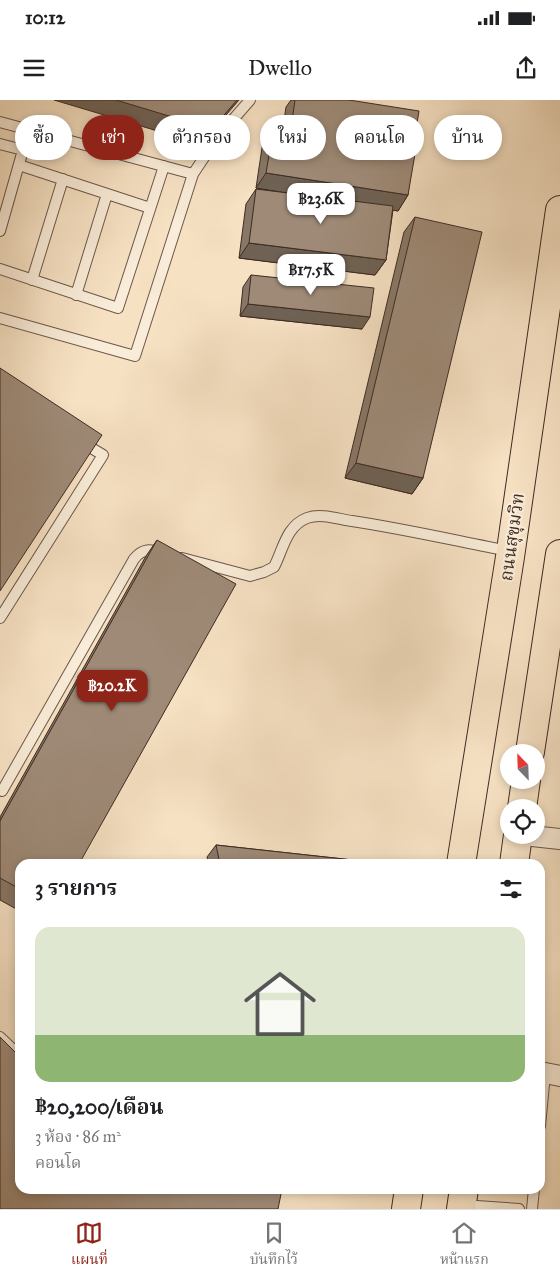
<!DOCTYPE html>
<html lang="th">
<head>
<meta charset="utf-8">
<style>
	body { margin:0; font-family:"IM FELL Great Primer","Noto Serif Thai",serif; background:#f6f6f6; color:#202124; height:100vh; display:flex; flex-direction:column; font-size:19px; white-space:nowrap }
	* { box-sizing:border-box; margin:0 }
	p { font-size:16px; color:#757577 }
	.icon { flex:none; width:28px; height:28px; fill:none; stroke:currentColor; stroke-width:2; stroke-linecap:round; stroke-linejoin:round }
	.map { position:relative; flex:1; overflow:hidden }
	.details { position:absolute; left:15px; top:759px; width:530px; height:335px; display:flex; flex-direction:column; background:#fff; border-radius:15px; box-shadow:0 2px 8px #0003 }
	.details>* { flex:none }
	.guide { position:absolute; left:15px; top:15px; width:530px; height:45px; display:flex; gap:10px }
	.needle { width:32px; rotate:337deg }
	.fabs { position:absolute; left:500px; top:644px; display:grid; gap:10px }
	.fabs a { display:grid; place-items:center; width:45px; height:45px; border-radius:50%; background:#fff; box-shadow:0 2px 8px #0003; font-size:25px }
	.price { position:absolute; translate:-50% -42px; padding:0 11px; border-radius:10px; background:#fff; color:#222; font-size:16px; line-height:32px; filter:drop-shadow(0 1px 2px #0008) }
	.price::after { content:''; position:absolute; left:50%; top:30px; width:15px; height:11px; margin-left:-8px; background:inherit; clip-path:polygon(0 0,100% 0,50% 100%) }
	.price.active { background:#8f2418; color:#fff }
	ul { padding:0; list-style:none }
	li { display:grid; align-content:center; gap:10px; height:265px; padding:0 20px }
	li span { display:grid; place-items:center; height:155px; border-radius:15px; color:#555 }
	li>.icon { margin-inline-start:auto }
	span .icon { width:90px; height:90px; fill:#fffc; stroke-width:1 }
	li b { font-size:21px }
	h2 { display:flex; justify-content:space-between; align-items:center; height:60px; padding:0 20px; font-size:21px }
	.pill { padding:0 18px; border-radius:22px; background:#fff; box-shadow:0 2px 8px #0003; font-size:18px; line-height:45px }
	.pill.active { background:#8f2418; color:#fff }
	.status { display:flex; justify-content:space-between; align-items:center; height:35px; padding:0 25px; background:#fff; direction:ltr }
	.status svg { height:14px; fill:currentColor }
	header { display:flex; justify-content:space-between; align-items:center; height:65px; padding:0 20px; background:#fff; font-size:22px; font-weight:600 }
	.dock { display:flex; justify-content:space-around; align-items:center; height:70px; border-top:1px solid #e0e0e0; background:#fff; font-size:14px; color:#757577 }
	.dock a { display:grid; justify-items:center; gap:2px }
	.dock .active { color:#8f2418 }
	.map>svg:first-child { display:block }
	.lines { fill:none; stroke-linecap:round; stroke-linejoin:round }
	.service-casing { stroke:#6c584c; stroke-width:12 }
	.minor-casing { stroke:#6c584c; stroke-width:22 }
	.primary-casing { stroke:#3e2b24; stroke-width:30 }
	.service { stroke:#f9ecd8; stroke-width:10 }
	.minor { stroke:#f9ecd8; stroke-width:20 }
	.primary { stroke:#f6e1c3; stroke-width:28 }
	.wall { fill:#876; stroke:#3e2b24 }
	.shaded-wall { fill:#6f6153; stroke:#3e2b24 }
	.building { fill:#9e8a77; stroke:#3e2b24 }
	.labels { text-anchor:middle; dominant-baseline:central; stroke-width:4.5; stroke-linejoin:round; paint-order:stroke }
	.street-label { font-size:18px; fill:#3e2b24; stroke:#f9ecd8 }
</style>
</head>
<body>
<div class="status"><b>10:12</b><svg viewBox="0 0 49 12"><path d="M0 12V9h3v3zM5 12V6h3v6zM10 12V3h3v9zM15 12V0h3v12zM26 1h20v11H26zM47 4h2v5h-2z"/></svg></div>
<header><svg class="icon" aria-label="menu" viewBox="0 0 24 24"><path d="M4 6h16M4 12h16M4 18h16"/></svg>Dwello<svg class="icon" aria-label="share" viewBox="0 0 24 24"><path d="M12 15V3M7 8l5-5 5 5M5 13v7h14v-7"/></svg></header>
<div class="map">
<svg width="560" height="1109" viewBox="0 0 560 1109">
	<rect width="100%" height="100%" fill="#f6e1c3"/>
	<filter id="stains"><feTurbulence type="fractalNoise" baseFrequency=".004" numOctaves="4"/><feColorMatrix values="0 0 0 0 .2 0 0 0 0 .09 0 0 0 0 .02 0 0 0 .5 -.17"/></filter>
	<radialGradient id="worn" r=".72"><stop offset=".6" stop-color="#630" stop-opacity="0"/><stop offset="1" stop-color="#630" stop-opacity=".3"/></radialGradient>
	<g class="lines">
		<defs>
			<path id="service" d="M0 22 193 74 217 38 250 0
				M0 44 23 50 0 131
				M19 65 150 108
				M0 169 118 208 164 66
				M32 180 63 79
				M76 195 107 94
				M0 218 135 256 193 74
				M182 458 250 476 264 472 274 467C283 450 286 426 307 418 321 413 338 419 352 421 405 429 457 441 509 451
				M0 518 103 355 83 343
				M2 691 134 459C143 448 150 449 163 453
				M0 937 20 956
				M540 1026 545 974
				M462 1105 519 1109
				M532 1109 534 1089"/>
			<path id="minor" d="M523 735 560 739
				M540 972 560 976"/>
			<path id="primary" d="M530 652 560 454
				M522 708 526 680
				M461 764 510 457 560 110
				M514 764 518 735
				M406 1109 409 1089
				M461 1109 464 1089"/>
		</defs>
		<use href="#service" class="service-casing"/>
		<use href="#minor" class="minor-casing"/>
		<use href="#primary" class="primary-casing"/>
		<use href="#service" class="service"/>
		<use href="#minor" class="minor"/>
		<use href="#primary" class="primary"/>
	</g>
	<path class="wall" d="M291 0H349L413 48 408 95 398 111 393 110 386 160 375 175 239 158 246 104 256 89 279 92 256 88 263 41 274 25 283 27 286 7Z
		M415 117 423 378 412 394 345 378 404 132Z
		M251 175 362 229 240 216 243 187Z
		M157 440 20 764V811L0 800V717L146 456Z
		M216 745 389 764H209L207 757Z"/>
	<path class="shaded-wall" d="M54 0H239L201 44Z
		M266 73 408 95 398 111 256 88Z
		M249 143 386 160 375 175 239 158Z
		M248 204 370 217 362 229 240 216Z
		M356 363 423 378 412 394 345 378Z"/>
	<path class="building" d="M116 0H237L212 29Z
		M295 0H349L419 11 413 48H416L408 95 266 73 274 25 291 28Z
		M256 89 393 106 386 160 249 143Z
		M415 117 482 132 423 378 356 363Z
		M251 175 374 188 370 217 248 204Z
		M0 268 102 335 0 491Z
		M157 440 236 484 79 764H20V789L0 778V721Z
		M216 745 389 764H220Z
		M0 937 20 957V1089H282L278 1109H0Z"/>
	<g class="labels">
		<g class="street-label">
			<text transform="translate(512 437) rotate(-82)">ถนนสุขุมวิท</text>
		</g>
	</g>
	<rect width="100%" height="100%" filter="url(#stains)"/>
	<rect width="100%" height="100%" fill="url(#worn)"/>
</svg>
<div class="fabs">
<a><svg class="needle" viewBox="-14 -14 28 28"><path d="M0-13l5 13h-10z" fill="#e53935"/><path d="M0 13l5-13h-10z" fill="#757577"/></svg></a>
<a><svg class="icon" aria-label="locate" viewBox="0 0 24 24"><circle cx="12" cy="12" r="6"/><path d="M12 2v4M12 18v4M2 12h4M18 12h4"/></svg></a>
</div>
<b class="price" style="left:321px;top:125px">฿23.6K</b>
<b class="price" style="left:311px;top:196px">฿17.5K</b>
<b class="price active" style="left:112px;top:612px">฿20.2K</b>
<div class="guide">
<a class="pill">ซื้อ</a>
<a class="pill active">เช่า</a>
<a class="pill">ตัวกรอง</a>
<a class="pill">ใหม่</a>
<a class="pill">คอนโด</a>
<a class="pill">บ้าน</a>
</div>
<section class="details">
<h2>3 รายการ<svg class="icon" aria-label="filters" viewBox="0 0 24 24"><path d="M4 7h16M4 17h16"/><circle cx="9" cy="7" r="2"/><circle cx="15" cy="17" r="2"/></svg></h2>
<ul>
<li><span style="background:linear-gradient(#dfe7d0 70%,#8fb573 0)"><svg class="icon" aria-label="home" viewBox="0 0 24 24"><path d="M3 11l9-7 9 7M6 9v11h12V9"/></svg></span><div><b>฿20,200/เดือน</b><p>3 ห้อง · 86 m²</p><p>คอนโด</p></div></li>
</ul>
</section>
</div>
<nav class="dock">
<a class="active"><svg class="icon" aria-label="map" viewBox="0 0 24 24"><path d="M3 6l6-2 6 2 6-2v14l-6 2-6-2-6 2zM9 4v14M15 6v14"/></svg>แผนที่</a>
<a><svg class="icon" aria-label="saved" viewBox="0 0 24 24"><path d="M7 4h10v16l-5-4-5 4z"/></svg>บันทึกไว้</a>
<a><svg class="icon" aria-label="home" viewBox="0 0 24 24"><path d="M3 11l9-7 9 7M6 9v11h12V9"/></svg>หน้าแรก</a>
</nav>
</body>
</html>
